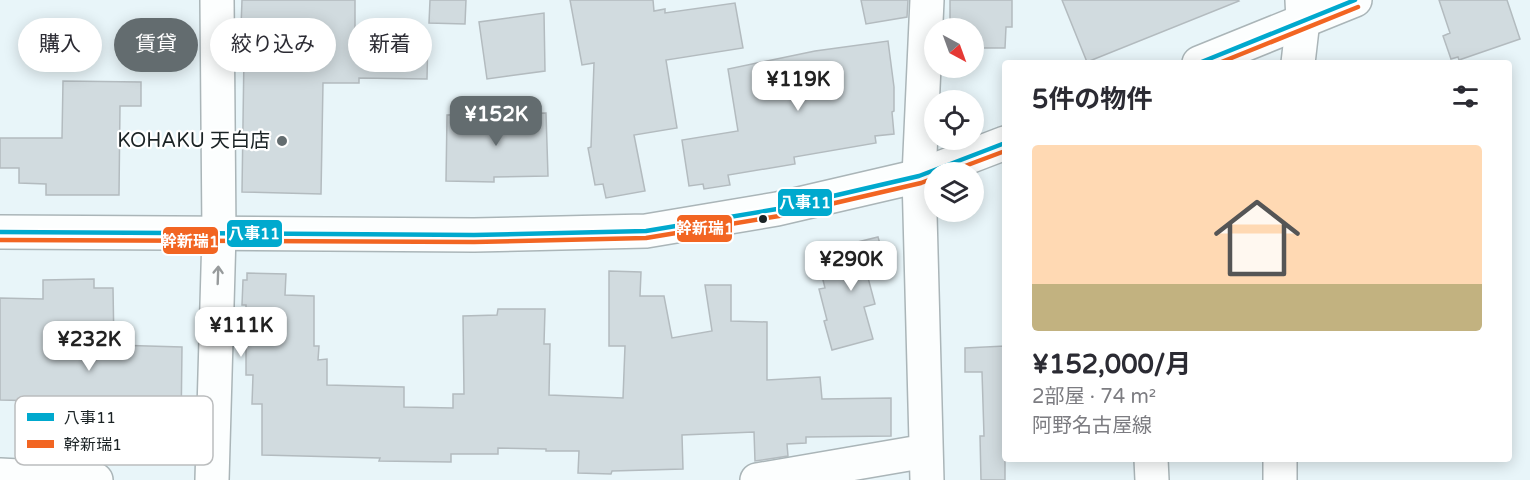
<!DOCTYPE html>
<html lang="ja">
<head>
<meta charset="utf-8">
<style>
	body { margin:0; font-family:"Varela Round","Noto Sans JP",sans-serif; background:#f2f2f3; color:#2b2b33; height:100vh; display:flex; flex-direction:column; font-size:22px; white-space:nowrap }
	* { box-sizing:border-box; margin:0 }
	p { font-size:20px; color:#7c7c81 }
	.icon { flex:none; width:33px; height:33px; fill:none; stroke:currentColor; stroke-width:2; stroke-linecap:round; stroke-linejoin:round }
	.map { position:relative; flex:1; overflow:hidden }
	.side { position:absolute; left:1002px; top:60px; width:510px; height:402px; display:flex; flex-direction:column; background:#fff; border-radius:6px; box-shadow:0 3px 15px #0003 }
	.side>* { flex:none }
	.hud { position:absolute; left:18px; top:18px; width:570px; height:54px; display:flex; gap:12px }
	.needle { width:39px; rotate:139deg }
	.tools { position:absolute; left:924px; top:18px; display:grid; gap:12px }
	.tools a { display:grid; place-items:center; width:60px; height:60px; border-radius:50%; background:#fff; box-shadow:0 3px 15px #0003; font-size:30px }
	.price { position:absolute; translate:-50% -51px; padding:0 14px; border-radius:12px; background:#fff; color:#222; font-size:20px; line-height:39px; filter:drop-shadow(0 2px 3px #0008) }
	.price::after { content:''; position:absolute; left:50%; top:36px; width:18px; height:14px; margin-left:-9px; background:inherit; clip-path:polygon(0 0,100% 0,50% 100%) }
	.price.active { background:#636c6f; color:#fff }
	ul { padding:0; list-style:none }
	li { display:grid; align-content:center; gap:12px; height:318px; padding:0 30px }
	li span { display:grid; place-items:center; height:186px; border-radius:6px; color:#555 }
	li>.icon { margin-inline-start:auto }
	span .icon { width:108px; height:108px; fill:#fffc; stroke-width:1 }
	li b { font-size:26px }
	h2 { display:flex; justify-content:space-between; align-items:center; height:72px; padding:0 30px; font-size:26px }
	.pill { padding:0 21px; border-radius:27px; background:#fff; box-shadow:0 3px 15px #0003; font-size:21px; line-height:54px }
	.pill.active { background:#636c6f; color:#fff }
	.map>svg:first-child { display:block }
	.building { fill:#d1dbdf; stroke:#b3bbbf; stroke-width:1.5 }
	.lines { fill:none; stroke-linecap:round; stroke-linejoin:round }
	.minor-casing { stroke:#aab5b8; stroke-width:36 }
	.major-casing { stroke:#aab5b8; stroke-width:36 }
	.minor { stroke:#fcfefe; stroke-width:33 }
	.major { stroke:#fcfefe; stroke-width:33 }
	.bus-1-casing { stroke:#fff; stroke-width:9 }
	.bus-2-casing { stroke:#fff; stroke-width:9 }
	.bus-1 { stroke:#00a9ce; stroke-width:4.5 }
	.bus-2 { stroke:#f26522; stroke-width:4.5 }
	.oneway { stroke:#979b9c }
	.poi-dot { fill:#636c6f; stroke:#fff; stroke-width:2 }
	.bus-dot { fill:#1b2325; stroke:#fff; stroke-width:2 }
	.labels { text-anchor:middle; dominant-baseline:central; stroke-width:4.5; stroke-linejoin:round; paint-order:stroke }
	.poi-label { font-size:20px; fill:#1b2325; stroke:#fff; text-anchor:end }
	.key { fill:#fff; stroke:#bbbdbe; stroke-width:1.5 }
	.key-label { font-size:16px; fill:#1b2325 }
	.line-badge { stroke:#fff; stroke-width:2 }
	.badge-label { font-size:16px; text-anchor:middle; font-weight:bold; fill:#fff }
</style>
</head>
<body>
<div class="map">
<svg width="1530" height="480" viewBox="0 0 1530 480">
	<rect width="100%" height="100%" fill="#e8f5f9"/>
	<path class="building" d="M242 0H355V33L428 34 427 79 359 78V83H323L321 194 242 192 244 54H240Z
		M430 0H466L465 24 429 23Z
		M570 0H653L654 11 665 9V13L735 3 743 48 666 60 677 128 634 135 645 191 606 198 603 184 595 185 588 148 591 147 594 63 582 65Z
		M861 0H908L907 17 866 24Z
		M950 0H1012V27H1006L1005 48H974V28H950Z
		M1062 0H1238L1239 1 1087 62Z
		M1439 0H1507L1520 39 1459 60 1458 57 1451 59 1443 36 1450 33Z
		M544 13 545 71 487 79 479 22Z
		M888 41 894 87V111L892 112 894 134 875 136 876 143 794 157 795 164 728 175 730 185 704 189 703 184 689 186 682 140 738 131 728 69 815 51Z
		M63 81 141 82V106H120L119 195H46V184L19 183V168H0V138H62Z
		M546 113 548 176 494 177V182L446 181 447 115Z
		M878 237 887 268 867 274 875 304 864 307 873 339 832 350 824 321 827 320 819 289 825 288 820 268 841 262 837 247Z
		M609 271 641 272 640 296H664L672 338 712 331 705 285H731V321L767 322V380L820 377 822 399 891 398V436L806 437V443L787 444 788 456 755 461 754 432 682 435 683 469 612 471 611 474 578 473 579 451H546V449L498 448V454H451V462L379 461 380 458 262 455V404H252L253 375H246V305H242L243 280H247V273L286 274 285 295 314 296V346H319L318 360 327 359V385L404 387V407L453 408V394H464L463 316 497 315 498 309H545L544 344H550L549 395 623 398 625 346H609Z
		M94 279V288H113L114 345 182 347 181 431H179L177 464 142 463 143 449 137 448V444H41L42 401 0 400V298L43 299V280Z
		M1005 346V480H981L980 436H984L982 372H965V348Z"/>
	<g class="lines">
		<defs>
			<path id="minor" d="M927 0 919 176 927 480
				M1298 63 1303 20 1302 0
				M1151 459 1152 480
				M0 475 96 480
				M212 480 219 234 217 0
				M757 480 926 451
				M1280 480V459"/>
			<path id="major" d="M1199 63 1355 0
				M0 232 474 235 646 231 777 209 919 176 1005 143"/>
		</defs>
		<use href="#minor" class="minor-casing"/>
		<use href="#major" class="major-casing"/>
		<use href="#minor" class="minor"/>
		<use href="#major" class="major"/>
		<defs>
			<path id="bus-1" d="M1199 63 1355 0
				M0 232 474 235 646 231 777 209 919 176 1005 143"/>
			<path id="bus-2" d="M1219 63 1358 7
				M949 172 1005 151
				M0 240 474 242 646 238 779 216 921 183 934 178"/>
		</defs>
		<use href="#bus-1" class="bus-1-casing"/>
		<use href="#bus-2" class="bus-2-casing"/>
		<use href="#bus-1" class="bus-1"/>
		<use href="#bus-2" class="bus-2"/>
	</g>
	<defs><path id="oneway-shaft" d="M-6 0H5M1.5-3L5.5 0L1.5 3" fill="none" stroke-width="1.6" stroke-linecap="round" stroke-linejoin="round" transform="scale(1.5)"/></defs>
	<use class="oneway" href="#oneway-shaft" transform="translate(218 275) rotate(-88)"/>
	<circle class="poi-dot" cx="282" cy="141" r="6"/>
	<circle class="bus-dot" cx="763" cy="219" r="5"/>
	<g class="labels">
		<g class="poi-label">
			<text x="270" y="141">KOHAKU 天白店</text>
		</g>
	</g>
	<rect x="15" y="396" width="198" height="69" rx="9" class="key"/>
	<rect x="27" y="413" width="27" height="8" fill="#00a9ce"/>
	<rect x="27" y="440" width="27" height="8" fill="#f26522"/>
	<g class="key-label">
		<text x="64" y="423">八事11</text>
		<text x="64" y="450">幹新瑞1</text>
	</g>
	<g class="line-badge">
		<rect x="777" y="188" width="56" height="29" rx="6" fill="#00a9ce"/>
		<rect x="676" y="214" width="57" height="29" rx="6" fill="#f26522"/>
		<rect x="226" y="219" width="57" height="29" rx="6" fill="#00a9ce"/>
		<rect x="162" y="226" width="57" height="29" rx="6" fill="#f26522"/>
	</g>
	<g class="badge-label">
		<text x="805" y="208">八事11</text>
		<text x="705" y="234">幹新瑞1</text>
		<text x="254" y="239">八事11</text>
		<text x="190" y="247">幹新瑞1</text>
	</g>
</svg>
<div class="tools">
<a><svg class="needle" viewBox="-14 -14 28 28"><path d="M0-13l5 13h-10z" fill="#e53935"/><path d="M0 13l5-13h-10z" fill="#7c7c81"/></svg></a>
<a><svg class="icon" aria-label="locate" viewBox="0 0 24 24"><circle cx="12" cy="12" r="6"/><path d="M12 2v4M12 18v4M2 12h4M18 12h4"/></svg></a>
<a><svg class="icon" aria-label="layers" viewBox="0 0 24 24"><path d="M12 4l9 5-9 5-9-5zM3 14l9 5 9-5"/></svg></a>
</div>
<b class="price" style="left:798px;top:112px">¥119K</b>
<b class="price active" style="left:496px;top:147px">¥152K</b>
<b class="price" style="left:851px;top:292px">¥290K</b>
<b class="price" style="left:241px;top:358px">¥111K</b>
<b class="price" style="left:89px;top:372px">¥232K</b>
<div class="hud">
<a class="pill">購入</a>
<a class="pill active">賃貸</a>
<a class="pill">絞り込み</a>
<a class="pill">新着</a>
</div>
<section class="side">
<h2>5件の物件<svg class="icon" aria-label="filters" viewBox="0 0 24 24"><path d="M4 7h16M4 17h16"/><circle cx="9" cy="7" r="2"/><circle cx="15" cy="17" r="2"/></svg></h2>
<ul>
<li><span style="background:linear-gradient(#ffd9b3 75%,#c2b280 0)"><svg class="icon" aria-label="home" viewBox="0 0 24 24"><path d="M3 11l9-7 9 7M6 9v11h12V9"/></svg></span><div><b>¥152,000/月</b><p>2部屋 · 74 m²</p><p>阿野名古屋線</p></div></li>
</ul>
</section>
</div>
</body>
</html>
